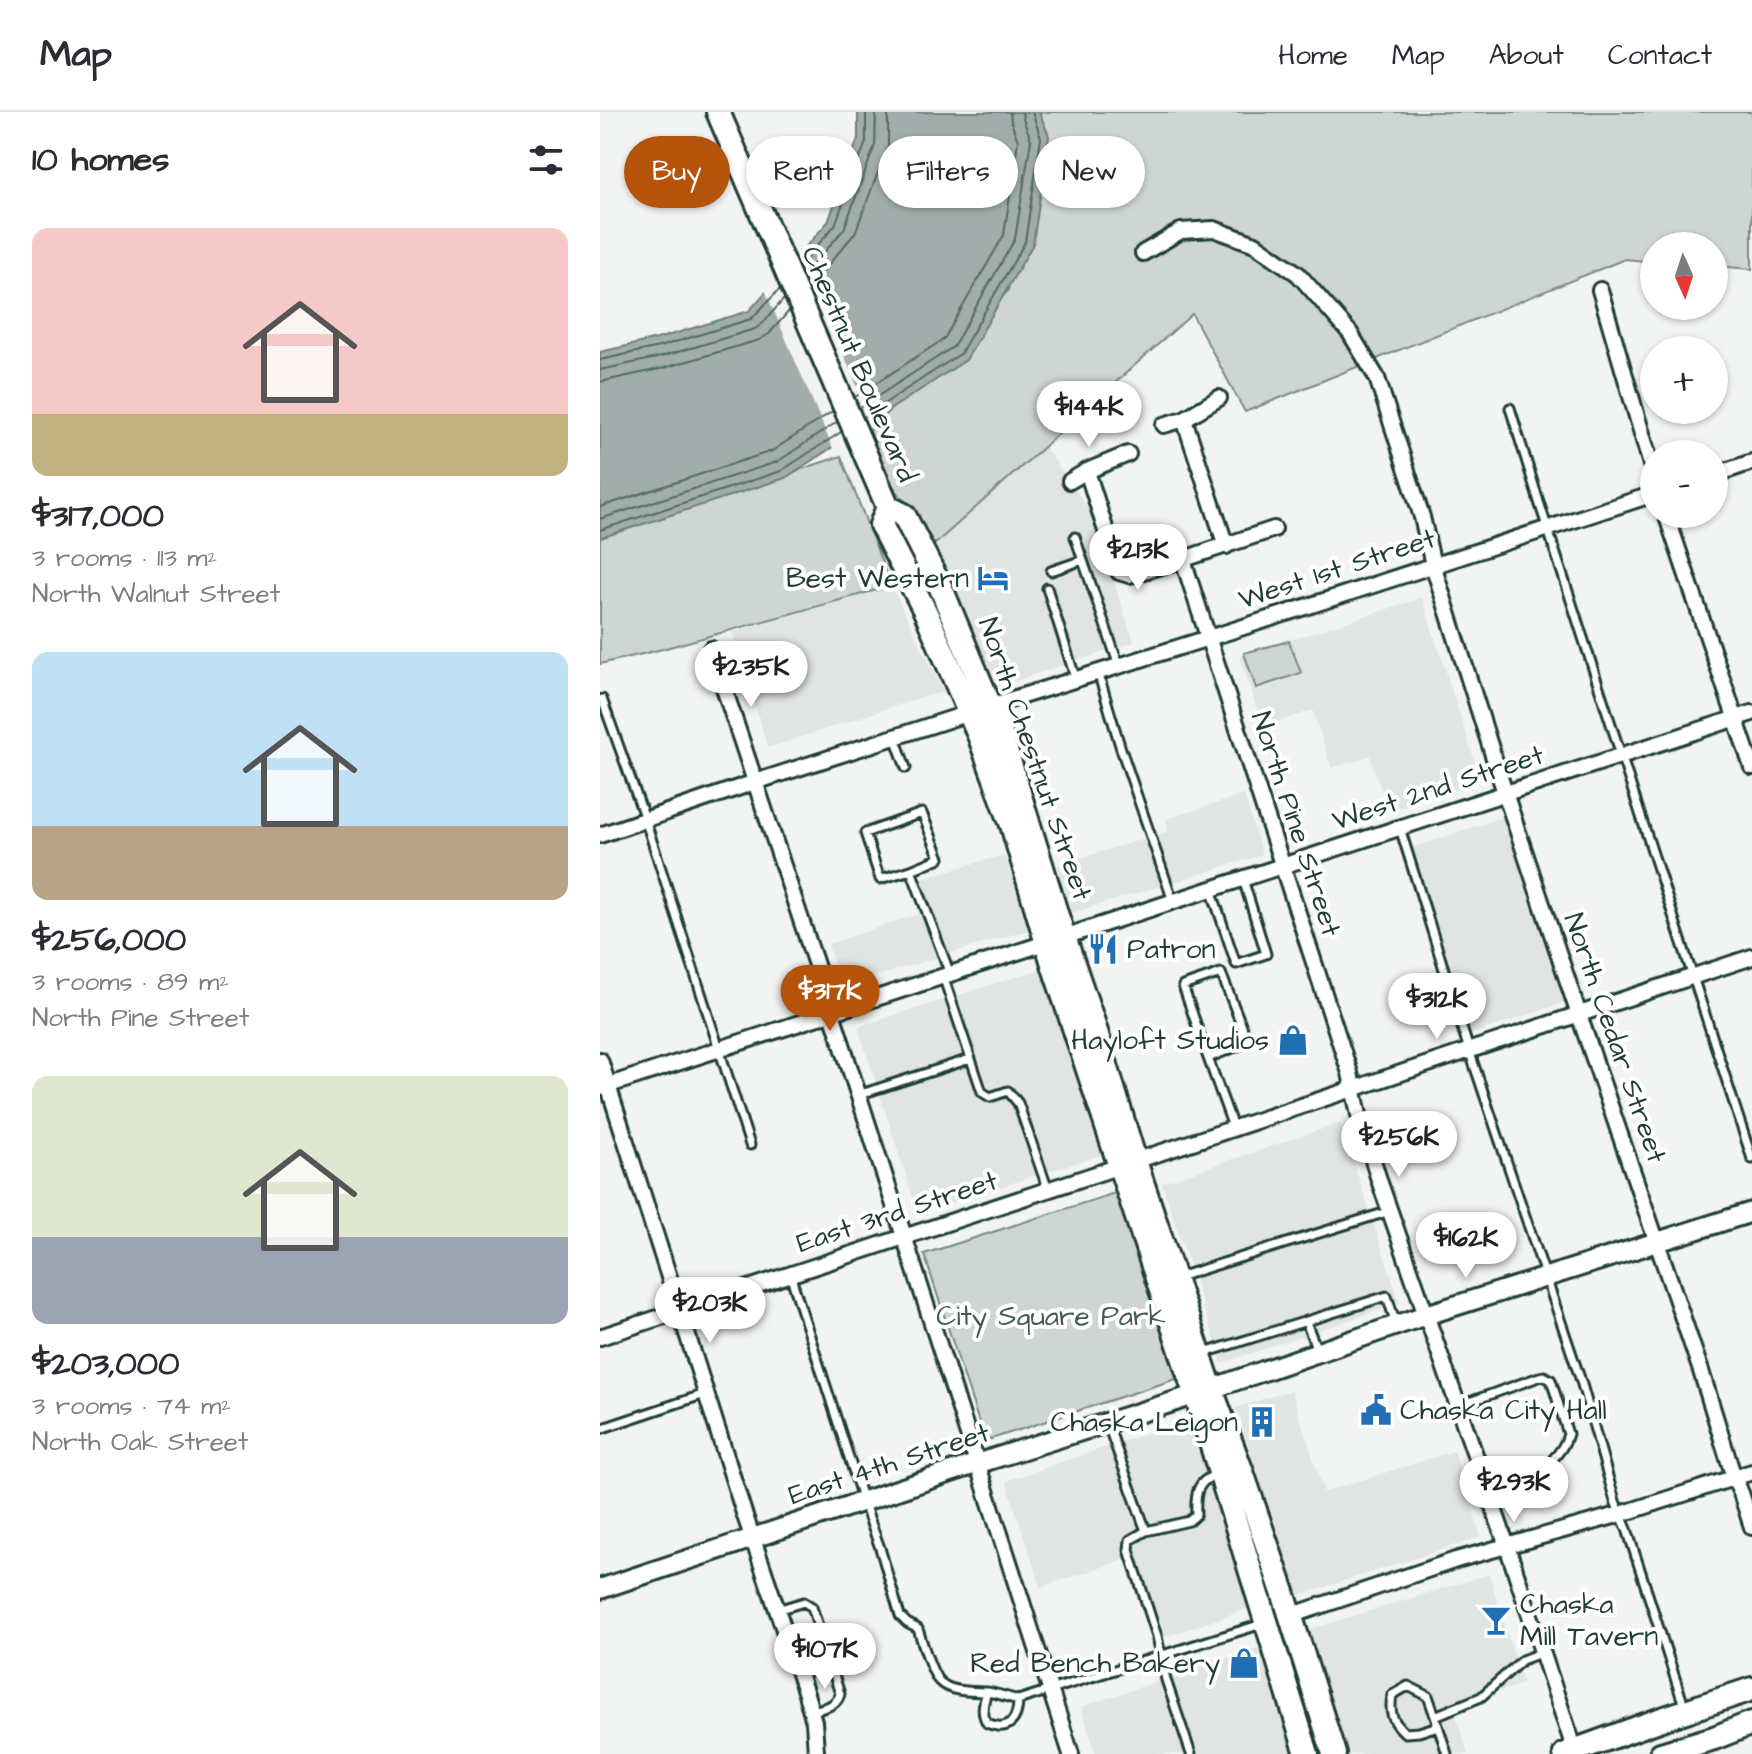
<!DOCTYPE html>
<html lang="en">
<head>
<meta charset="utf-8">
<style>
	body { margin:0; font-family:"Architects Daughter",sans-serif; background:#f2f2f3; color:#2b2b33; height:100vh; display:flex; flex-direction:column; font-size:30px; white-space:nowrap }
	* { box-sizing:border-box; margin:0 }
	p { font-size:26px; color:#7c7c81 }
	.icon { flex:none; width:44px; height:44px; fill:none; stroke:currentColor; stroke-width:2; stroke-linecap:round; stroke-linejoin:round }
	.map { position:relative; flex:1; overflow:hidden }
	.panel { display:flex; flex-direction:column; background:#fff; width:600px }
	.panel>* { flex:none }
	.guide { position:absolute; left:24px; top:24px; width:760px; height:72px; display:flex; gap:16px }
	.needle { width:52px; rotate:177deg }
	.tools { position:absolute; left:1040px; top:120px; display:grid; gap:16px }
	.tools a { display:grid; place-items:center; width:88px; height:88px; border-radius:50%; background:#fff; box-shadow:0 2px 6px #0004; font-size:40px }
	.price { position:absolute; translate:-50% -68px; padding:0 18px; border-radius:28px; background:#fff; color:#222; font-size:26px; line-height:52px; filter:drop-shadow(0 2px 4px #0008) }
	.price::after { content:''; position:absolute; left:50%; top:48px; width:24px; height:18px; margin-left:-12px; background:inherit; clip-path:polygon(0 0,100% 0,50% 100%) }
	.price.current { background:#b45309; color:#fff }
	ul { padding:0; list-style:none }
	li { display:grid; align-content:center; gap:16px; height:424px; padding:0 32px }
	li span { display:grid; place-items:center; height:248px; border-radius:16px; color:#555 }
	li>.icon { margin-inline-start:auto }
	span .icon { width:144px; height:144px; fill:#fffc; stroke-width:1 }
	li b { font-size:34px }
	h2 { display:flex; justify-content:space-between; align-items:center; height:96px; padding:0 32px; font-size:34px }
	.chip { padding:0 28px; border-radius:36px; background:#fff; box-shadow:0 2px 6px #0004; font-size:28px; line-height:72px }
	.chip.current { background:#b45309; color:#fff }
	header { display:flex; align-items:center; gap:48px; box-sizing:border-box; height:112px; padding:0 40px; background:#fff; border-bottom:2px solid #e1e1e2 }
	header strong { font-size:38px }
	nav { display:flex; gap:44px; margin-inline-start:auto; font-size:28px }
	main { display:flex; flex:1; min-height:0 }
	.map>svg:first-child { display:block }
	.built { fill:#e0e4e3 }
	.green { fill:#ced5d3; stroke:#768984; stroke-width:2 }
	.water { fill:#a1adaa; stroke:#6d807b; stroke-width:2 }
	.pier { fill:#f2f3f3 }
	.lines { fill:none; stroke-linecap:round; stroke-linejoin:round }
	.shore { stroke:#536a63; stroke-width:2 }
	.service-casing { stroke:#1f3d34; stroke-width:13 }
	.minor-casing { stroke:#1f3d34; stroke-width:20 }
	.tertiary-casing { stroke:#1f3d34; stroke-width:24 }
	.primary-casing { stroke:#1f3d34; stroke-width:28 }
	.service { stroke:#fff; stroke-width:7 }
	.minor { stroke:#fff; stroke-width:14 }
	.tertiary { stroke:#fff; stroke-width:18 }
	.primary { stroke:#fff; stroke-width:22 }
	.labels { text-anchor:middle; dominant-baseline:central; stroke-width:8; stroke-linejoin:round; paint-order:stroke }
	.street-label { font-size:28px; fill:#1f3d34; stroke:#fff }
	.poi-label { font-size:28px; fill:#1f3d34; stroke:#fff; text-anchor:end }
	.park-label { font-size:28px; fill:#425b54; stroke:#fff }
</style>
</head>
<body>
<header>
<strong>Map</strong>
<nav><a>Home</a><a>Map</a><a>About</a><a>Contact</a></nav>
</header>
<main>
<section class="panel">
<h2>10 homes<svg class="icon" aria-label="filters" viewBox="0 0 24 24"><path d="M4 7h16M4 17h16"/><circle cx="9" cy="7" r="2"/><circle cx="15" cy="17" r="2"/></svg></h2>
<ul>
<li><span style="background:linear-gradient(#f6c9c9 75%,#c2b280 0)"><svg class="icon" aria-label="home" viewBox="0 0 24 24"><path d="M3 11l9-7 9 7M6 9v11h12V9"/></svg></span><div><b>$317,000</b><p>3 rooms · 113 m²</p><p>North Walnut Street</p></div></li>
<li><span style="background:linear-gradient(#bfe0f5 70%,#b9a48a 0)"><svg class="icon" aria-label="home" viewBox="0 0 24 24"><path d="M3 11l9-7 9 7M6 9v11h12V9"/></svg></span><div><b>$256,000</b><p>3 rooms · 89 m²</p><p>North Pine Street</p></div></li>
<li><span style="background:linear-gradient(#dfe7d0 65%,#9aa5b1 0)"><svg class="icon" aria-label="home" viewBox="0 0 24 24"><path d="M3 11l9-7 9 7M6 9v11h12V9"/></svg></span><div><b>$203,000</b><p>3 rooms · 74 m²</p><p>North Oak Street</p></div></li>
</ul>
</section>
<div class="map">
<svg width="1152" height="1642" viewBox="0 0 1152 1642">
	<rect width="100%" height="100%" fill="#f2f3f3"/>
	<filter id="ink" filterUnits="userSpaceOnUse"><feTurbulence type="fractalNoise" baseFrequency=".0125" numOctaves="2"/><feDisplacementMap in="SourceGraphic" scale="16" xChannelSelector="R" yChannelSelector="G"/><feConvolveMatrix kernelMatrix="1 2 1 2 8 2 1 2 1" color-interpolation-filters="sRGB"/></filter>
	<g filter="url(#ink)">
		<path class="built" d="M444 334 490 399 534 530 396 575 335 432Z
			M291 474 344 580 319 586 168 636 132 520Z
			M822 486 881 669 788 699 770 644 731 656 713 598 663 615 640 544Z
			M644 683 662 743 472 801 458 753 569 719 566 707Z
			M906 704 969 889 866 924 803 739Z
			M404 743 430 817 241 875 228 832 325 800 315 768Z
			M441 857 501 1043 318 1101 258 915Z
			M740 1011 800 1191 622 1251 562 1071Z
			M691 1278 724 1380 854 1339 881 1425 697 1484 636 1296Z
			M589 1307 653 1495 561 1526 533 1445 441 1475 406 1369Z
			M889 1462 923 1572 853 1594 868 1642H745L706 1519Z
			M664 1534 695 1642H496L481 1595Z"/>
		<path class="green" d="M424 0H1152V157L1114 154V134H1054V150L1025 147 645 300 592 202 335 432 260 328 408 179Z
			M241 344 291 474 55 539 0 552V424Z
			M689 529 701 561 656 576 644 541Z
			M518 1080 579 1266 385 1329 324 1142Z"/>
		<path class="water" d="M258 0H439L449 24 433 132 366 248 185 366 0 426V240L57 227 149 199 228 110 258 27Z"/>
		<path class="pier" d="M198 137 274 313 234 339 164 176Z"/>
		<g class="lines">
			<path class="shore" d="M199 155 235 113 266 30V0
				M203 165 244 117 275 33 276 0
				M208 177 255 121 288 34V0
				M0 248 59 235 151 207 180 177
				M0 258 61 245 155 217 162 212 184 187
				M0 270 64 256 159 228 169 222 189 199
				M255 285 344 227 404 123 418 29 411 10 410 0
				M260 296 353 235 415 127 431 28 423 7 422 0
				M264 305 360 242 425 130 441 26 432 0
				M0 395 172 339 233 299
				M0 407 177 350 237 310
				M0 418 181 359 241 320"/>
			<defs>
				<path id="service" d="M910 296 940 393 1152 1047
					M475 425 519 554
					M451 459 483 448
					M447 476 476 568
					M498 560 521 637 573 789
					M2 587 45 707 150 1033
					M295 625 306 656
					M322 701 340 746 311 758 280 767 265 721Z
					M800 716 869 938 981 1269 1015 1389 1027 1417 1085 1597
					M311 758 350 862
					M611 777 636 852 666 842 643 767
					M621 861 648 930 608 946 583 874Z
					M343 864 382 980 390 985 408 979 418 991 448 1078
					M608 946 633 1015
					M258 983 370 947
					M190 1162 263 1389 280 1436 300 1504 307 1511 318 1517C322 1529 331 1561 339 1569 350 1581 373 1579 388 1580 398 1582 408 1585 418 1588L662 1512
					M578 1165 790 1099
					M706 1210 717 1238
					M601 1242 787 1184 796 1212
					M858 1294 939 1265 944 1264 951 1268 968 1322C960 1353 917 1374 889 1385
					M508 1313 546 1419 589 1409 596 1403C595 1382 596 1368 619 1362
					M0 1317 105 1282
					M546 1419 530 1428 529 1438 557 1524 566 1568 591 1642
					M177 1498 204 1490 212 1495 240 1582C236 1595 223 1596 211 1599
					M387 1580C383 1592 381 1600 387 1611 408 1620 418 1609 418 1588
					M835 1604 828 1584 808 1574 792 1583C789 1601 792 1609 805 1621L819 1620 838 1614
					M847 1642 835 1604 881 1585 922 1548 943 1540"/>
				<path id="minor" d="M543 141 581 119 614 117 655 132 698 162 750 221 777 266 822 405 833 453 905 681 979 903 1101 1259 1134 1366 1141 1381 1152 1415
					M1000 178 1054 363
					M584 307 626 434
					M564 313 584 307 619 286
					M487 359 519 460 529 463 572 451 674 417
					M1114 363 1152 350
					M470 369 487 359 528 342
					M1066 402 1152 655
					M583 448 750 961 759 1003 780 1071 907 1434 976 1642
					M111 537 232 901 471 1642
					M390 594 631 519 1054 382
					M0 723 155 670 369 601
					M0 948 144 1401 206 1582 214 1610 216 1640 214 1642
					M0 976 1152 601
					M535 1049 1152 845
					M0 1225 520 1054
					M690 1504 856 1448 1021 1402 1152 1360"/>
				<path id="tertiary" d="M0 1477 357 1358 576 1289 826 1203 1152 1100"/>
				<path id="primary" d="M118 0 288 395
					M288 395 304 403 341 476 399 616 457 804 493 910 535 1049 611 1277 643 1363 684 1483 734 1642
					M288 395 281 413 326 501 379 623 412 713 453 852 603 1305 707 1642
					M965 1642 1059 1608 1152 1577
					M1061 1642 1114 1626 1152 1611"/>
			</defs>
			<use href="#service" class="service-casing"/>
			<use href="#minor" class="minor-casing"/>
			<use href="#tertiary" class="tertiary-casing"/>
			<use href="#primary" class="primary-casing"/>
			<use href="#service" class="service"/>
			<use href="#minor" class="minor"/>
			<use href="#tertiary" class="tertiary"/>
			<use href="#primary" class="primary"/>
		</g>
	</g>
	<defs>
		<symbol id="hotel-bare" viewBox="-9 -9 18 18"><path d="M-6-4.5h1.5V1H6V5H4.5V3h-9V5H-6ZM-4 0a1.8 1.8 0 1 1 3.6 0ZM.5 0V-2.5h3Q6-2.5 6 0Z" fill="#1f6fb2" stroke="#fff" stroke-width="2.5" paint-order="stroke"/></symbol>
		<symbol id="restaurant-bare" viewBox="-9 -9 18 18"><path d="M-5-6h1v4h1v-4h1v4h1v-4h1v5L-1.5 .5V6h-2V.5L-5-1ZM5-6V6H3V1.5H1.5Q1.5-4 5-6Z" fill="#1f6fb2" stroke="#fff" stroke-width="2.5" paint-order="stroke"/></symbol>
		<symbol id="shop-bare" viewBox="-9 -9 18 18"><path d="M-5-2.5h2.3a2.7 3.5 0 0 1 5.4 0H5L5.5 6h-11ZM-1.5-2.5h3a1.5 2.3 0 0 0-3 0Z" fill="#1f6fb2" stroke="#fff" stroke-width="2.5" paint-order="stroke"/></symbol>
		<symbol id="civic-bare" viewBox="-9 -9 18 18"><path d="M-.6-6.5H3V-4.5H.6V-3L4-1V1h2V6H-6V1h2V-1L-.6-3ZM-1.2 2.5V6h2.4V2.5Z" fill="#1f6fb2" stroke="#fff" stroke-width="2.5" paint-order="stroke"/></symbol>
		<symbol id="building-bare" viewBox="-9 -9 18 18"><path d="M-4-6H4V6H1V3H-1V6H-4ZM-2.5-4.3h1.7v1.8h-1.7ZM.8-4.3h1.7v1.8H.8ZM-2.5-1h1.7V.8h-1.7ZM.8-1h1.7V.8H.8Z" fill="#1f6fb2" stroke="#fff" stroke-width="2.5" paint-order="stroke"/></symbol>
		<symbol id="bar-bare" viewBox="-9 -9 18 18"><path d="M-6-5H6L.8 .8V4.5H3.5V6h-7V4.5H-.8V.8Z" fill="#1f6fb2" stroke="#fff" stroke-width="2.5" paint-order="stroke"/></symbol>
	</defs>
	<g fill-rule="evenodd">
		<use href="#hotel-bare" x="371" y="444" width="44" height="44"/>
		<use href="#restaurant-bare" x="481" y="815" width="44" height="44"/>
		<use href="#shop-bare" x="671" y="906" width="44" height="44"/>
		<use href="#civic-bare" x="754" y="1276" width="44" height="44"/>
		<use href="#building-bare" x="640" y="1288" width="44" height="44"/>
		<use href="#bar-bare" x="874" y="1486" width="44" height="44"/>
		<use href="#shop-bare" x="622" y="1529" width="44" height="44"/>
	</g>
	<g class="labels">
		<g class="street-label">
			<text transform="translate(259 252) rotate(67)">Chestnut Boulevard</text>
			<text transform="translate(737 457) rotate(-18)">West 1st Street</text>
			<text transform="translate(435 647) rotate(71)">North Chestnut Street</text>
			<text transform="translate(838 676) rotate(-18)">West 2nd Street</text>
			<text transform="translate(696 712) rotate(72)">North Pine Street</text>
			<text transform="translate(1015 926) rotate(71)">North Cedar Street</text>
			<text transform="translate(297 1100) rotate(-18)">East 3rd Street</text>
			<text transform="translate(289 1352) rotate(-18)">East 4th Street</text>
		</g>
		<g class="poi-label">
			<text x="369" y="466">Best Western</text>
			<text x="527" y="837" text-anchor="start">Patron</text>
			<text x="669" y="928">Hayloft Studios</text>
			<text x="800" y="1298" text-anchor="start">Chaska City Hall</text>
			<text x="638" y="1310">Chaska Leigon</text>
			<text x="920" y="1492" text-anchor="start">Chaska<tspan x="920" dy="32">Mill Tavern</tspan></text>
			<text x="620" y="1551">Red Bench Bakery</text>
		</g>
		<g class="park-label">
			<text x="451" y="1204">City Square Park</text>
		</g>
	</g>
</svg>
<div class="tools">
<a><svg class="needle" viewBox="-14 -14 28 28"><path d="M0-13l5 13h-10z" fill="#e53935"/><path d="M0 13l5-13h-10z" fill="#7c7c81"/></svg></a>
<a>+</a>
<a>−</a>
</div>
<b class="price" style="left:489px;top:337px">$144K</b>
<b class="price" style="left:538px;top:480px">$213K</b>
<b class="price" style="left:151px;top:597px">$235K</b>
<b class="price current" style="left:230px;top:921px">$317K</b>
<b class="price" style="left:837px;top:929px">$312K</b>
<b class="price" style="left:799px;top:1067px">$256K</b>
<b class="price" style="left:866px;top:1168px">$162K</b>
<b class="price" style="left:110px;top:1233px">$203K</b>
<b class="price" style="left:914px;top:1412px">$293K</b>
<b class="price" style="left:225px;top:1579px">$107K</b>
<div class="guide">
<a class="chip current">Buy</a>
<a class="chip">Rent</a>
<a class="chip">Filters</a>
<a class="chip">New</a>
</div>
</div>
</main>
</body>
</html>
